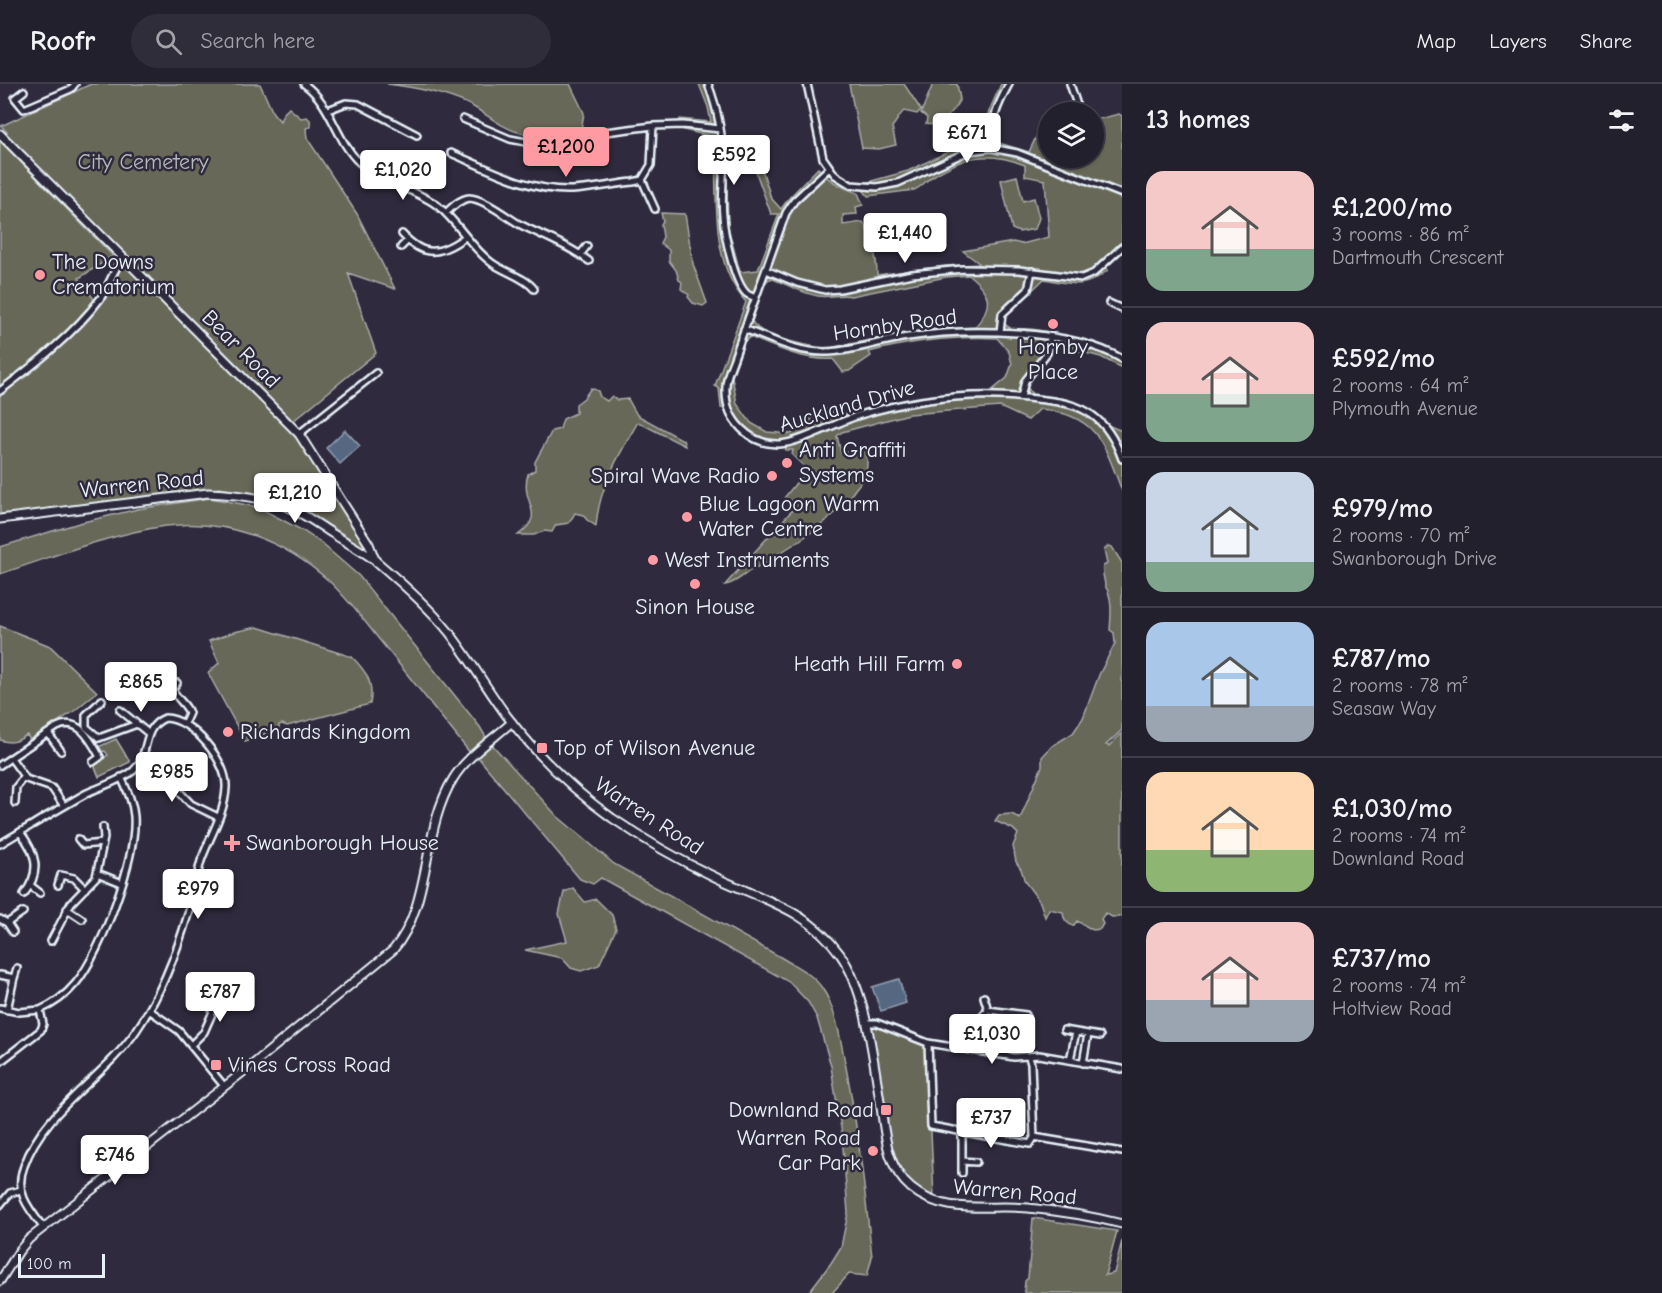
<!DOCTYPE html>
<html lang="en">
<head>
<meta charset="utf-8">
<style>
	body { margin:0; font-family:"Comic Neue",sans-serif; background:#2f2d3a; color:#f1f3f6; height:100vh; display:flex; flex-direction:column; font-size:22px; white-space:nowrap }
	* { box-sizing:border-box; margin:0 }
	p { font-size:20px; color:#a3a3aa }
	.icon { flex:none; width:33px; height:33px; fill:none; stroke:currentColor; stroke-width:2; stroke-linecap:round; stroke-linejoin:round }
	.map { position:relative; flex:1; overflow:hidden }
	.sheet { display:flex; flex-direction:column; background:#23202e; width:540px }
	.sheet>* { flex:none }
	.fabs { position:absolute; left:1038px; top:18px; display:grid; gap:12px }
	.fabs a { display:grid; place-items:center; width:66px; height:66px; border-radius:50%; background:#23202e; box-shadow:0 2px 4px #0004,0 0 0 2px #403e4a; font-size:30px }
	.scale { position:absolute; left:18px; bottom:15px; width:87px; box-sizing:border-box; padding-left:6px; border:3px solid #e8f1f8; border-top:0; font-size:16px; line-height:21px; white-space:nowrap; color:#e8f1f8; -webkit-text-stroke:4px #2f2a3d; paint-order:stroke }
	.price { position:absolute; translate:-50% -51px; padding:0 14px; border-radius:6px; background:#fff; color:#222; font-size:20px; line-height:39px; filter:drop-shadow(0 2px 3px #0008) }
	.price::after { content:''; position:absolute; left:50%; top:36px; width:18px; height:14px; margin-left:-9px; background:inherit; clip-path:polygon(0 0,100% 0,50% 100%) }
	.price.current { background:#ff9aa2; color:#111 }
	ul { padding:0; list-style:none }
	li { display:flex; align-items:center; gap:18px; height:150px; padding:0 24px }
	li+li { border-top:2px solid #403e4a }
	li span { display:grid; place-items:center; flex:none; width:168px; height:120px; border-radius:18px; color:#555 }
	li>.icon { margin-inline-start:auto }
	span .icon { width:72px; height:72px; fill:#fffc; stroke-width:1 }
	li b { font-size:26px }
	h2 { display:flex; justify-content:space-between; align-items:center; height:72px; padding:0 24px; font-size:26px }
	header { display:flex; align-items:center; gap:36px; box-sizing:border-box; height:84px; padding:0 30px; background:#23202e; border-bottom:2px solid #403e4a }
	header strong { font-size:28px }
	nav { display:flex; gap:33px; margin-inline-start:auto; font-size:21px }
	.search { width:420px; height:54px; background:#2f2d3a; display:flex; align-items:center; gap:15px; box-sizing:border-box; padding:0 21px; border-radius:33px; color:#a3a3aa; font-size:22px }
	main { display:flex; flex:1; min-height:0 }
	.map>svg:first-child { display:block }
	.green { fill:#676859; stroke:#a8aca8; stroke-width:1.5; fill-rule:evenodd }
	.water { fill:#566881; stroke:#909fb1; stroke-width:1.5 }
	.lines { fill:none; stroke-linecap:round; stroke-linejoin:round }
	.minor-casing { stroke:#e8f1f8; stroke-width:10 }
	.tertiary-casing { stroke:#e8f1f8; stroke-width:11 }
	.minor { stroke:#2f2a3d; stroke-width:5 }
	.tertiary { stroke:#2f2a3d; stroke-width:7 }
	.poi-dot { fill:#ff9aa2; stroke:#2f2a3d; stroke-width:2 }
	.labels { text-anchor:middle; dominant-baseline:central; stroke-width:5; stroke-linejoin:round; paint-order:stroke }
	.park-label { font-size:22px; fill:#b4bab8; stroke:#2f2a3d }
	.poi-label { font-size:22px; fill:#e8f1f8; stroke:#2f2a3d; text-anchor:start }
	.street-label { font-size:22px; fill:#e8f1f8; stroke:#2f2a3d }
</style>
</head>
<body>
<header>
<strong>Roofr</strong>
<div class="search"><svg class="icon" aria-label="search" viewBox="0 0 24 24"><circle cx="10" cy="10" r="6"/><path d="M15 15l6 6"/></svg>Search here</div>
<nav><a>Map</a><a>Layers</a><a>Share</a></nav>
</header>
<main>
<div class="map">
<svg width="1122" height="1209" viewBox="0 0 1122 1209">
	<rect width="100%" height="100%" fill="#2f2a3d"/>
	<filter id="ink" filterUnits="userSpaceOnUse"><feTurbulence type="fractalNoise" baseFrequency=".0167" numOctaves="2"/><feDisplacementMap in="SourceGraphic" scale="12" xChannelSelector="R" yChannelSelector="G"/><feConvolveMatrix kernelMatrix="1 2 1 2 8 2 1 2 1" color-interpolation-filters="sRGB"/></filter>
	<g filter="url(#ink)">
		<path class="green" d="M91 0H260L273 29 280 37 283 30 289 24 301 34 307 33 310 36 311 43 306 44 307 54 357 130 395 205 348 189 376 269 293 337 5 50 7 48 1 42Z
			M387 0H570L584 29 581 46C562 48 540 55 521 49 501 44 486 29 468 20 443 9 414 3 387 0Z
			M699 0H712L720 24 726 63 728 143 740 188 758 186 779 130H771L753 80 755 79 749 68 756 63 763 80 761 82 771 114 781 125 789 114 818 84C828 97 843 104 858 109L863 121 856 123 857 130 843 131V141L863 138C872 152 877 175 877 191L945 182 980 180 963 167 1013 158 1022 160 1049 153 1045 96 1025 92V81C988 67 967 71 933 92 926 96 922 103 914 106L868 112 863 106 875 105 874 100H869L868 98 908 87 973 56 983 41 1001 0H1013L1000 26 995 54 999 59 1029 68 1043 38 1048 37V74H1094V36L1119 30 1122 32V168L1106 183 1108 186C1084 206 1073 200 1044 195L1005 232C1002 238 1005 241 1010 244V249C1013 248 1016 246 1019 245 1037 242 1106 261 1122 271V284L1101 273 1055 261 1050 272 1028 298 1027 303 1032 310 1065 315 1083 321 1095 328 1110 342 1122 347V407C1104 360 1098 331 1040 325L1028 336 1000 323 909 330 842 348 837 352 841 369 866 365C867 373 868 380 866 388 865 394 860 399 856 404 835 435 805 454 773 473L772 478C766 480 762 480 757 483 745 488 738 499 725 501L795 423 785 413 807 385 792 371 793 366H786L785 357C760 358 740 344 731 321L721 324 719 304 715 302 746 218C707 176 719 105 714 53L684 46 679 41 680 35 711 38 708 23ZM969 191C991 209 994 221 975 243L922 246 829 264C812 263 758 253 752 237L764 200 769 195H773C788 201 802 209 818 212 830 214 841 209 851 212L946 193ZM750 253C777 264 804 277 833 275L843 288 849 287 871 272 869 268C912 257 954 252 997 254L1009 268 1012 280 1007 294 990 308 923 313 883 321 849 330H836L828 325H824L791 350 767 348 751 339 737 320 732 293 744 258Z
			M849 0H904L921 26 917 30 904 27C899 31 897 38 892 43L896 61 879 65 862 64Z
			M933 0H957L960 15C953 28 942 44 926 40L927 34 921 29Z
			M0 57 113 172 79 194 98 221 112 204 119 188 118 186 123 181 126 182 288 343 301 358 357 447 365 464 308 428 292 421 276 415 220 404 0 431Z
			M1017 92 1023 117 1034 114 1039 134 1035 145 1019 148 1012 145 1001 96Z
			M661 129 685 130 693 180 707 219 703 222 693 219 688 213 689 211 681 205 682 198 679 196 676 186 669 177V166L660 159 663 153 661 140 663 137Z
			M591 304 598 307 600 313 607 317 612 312 617 316 628 315 637 331 683 356 685 362 638 338C619 371 599 403 596 442L587 436 583 431 575 429 569 439 556 441 552 448 544 447 534 451H518C549 429 519 420 528 390L535 386V378L552 347 560 345 563 335 576 329V320L584 314Z
			M210 414 258 423 303 447 321 459 359 492 480 643 487 655 557 732 614 780 782 874C795 882 813 890 822 904 836 924 840 954 845 978 858 1043 865 1108 872 1173L867 1192 849 1190 832 1209H808L831 1179 841 1163 848 1129 842 1050 835 1008 831 982 817 934 808 918 789 898 601 794 593 800 580 795 477 672 471 670C444 636 417 603 391 570 371 546 352 519 329 497 285 457 226 434 166 442 114 449 51 473 0 490V463L79 439 138 425Z
			M1108 462 1112 463 1122 479V646L1106 661 1109 662 1122 649V832L1112 833 1105 829 1101 835 1103 840 1100 845 1093 846 1077 837 1073 842C1066 839 1063 835 1063 828L1049 825 1045 833 1040 818 1025 798 1021 785 1016 778 1013 762 1018 750 1013 745 995 737 999 731 1012 730 1020 735 1042 682V673L1052 662 1073 649 1083 634 1099 591 1115 559 1114 549 1110 546C1111 533 1113 512 1105 502 1105 495 1101 488 1103 482L1107 480 1104 466Z
			M0 542 50 562 97 608 73 628 30 656 27 651C16 658 12 660 0 656Z
			M257 543 352 573C367 588 374 599 370 620L287 642 282 640 279 641V645L245 657 208 589 219 579 209 557 234 548Z
			M116 655 130 678 99 693 95 683 96 680 108 671 105 667 99 668 96 664Z
			M573 804 585 818 596 815 612 831 616 845 599 881 581 887 571 884 562 874 525 866 567 857 559 830 564 808Z
			M872 939 927 960 934 1114C923 1108 912 1102 905 1091 884 1062 877 984 871 947Z
			M1033 1134 1117 1147 1105 1191 1114 1189 1122 1157V1209H1024L1025 1197 1028 1194Z"/>
		<path class="water" d="M345 346 360 362 340 380 326 364Z
			M899 895 906 919 881 927 872 903Z"/>
		<g class="lines">
			<defs>
				<path id="minor" d="M304 0C332 20 335 55 359 78 383 101 414 103 438 122 459 139 470 163 492 179 504 188 525 193 534 205
					M708 0C718 26 723 53 723 81 724 98 721 115 723 132 724 149 734 199 747 210 748 211 754 213 755 214
					M807 0 823 74 835 91 851 101 877 103 898 99 969 67 991 64 1017 69 1122 110
					M1070 0 1076 18
					M24 7 15 14 24 25 71 5 75 0
					M328 26 346 19 358 20 417 51
					M463 35 510 55 526 58 653 42 683 41 720 45
					M991 64C990 39 997 22 1009 0
					M451 69C488 85 531 108 572 106 592 105 613 100 633 98L642 96 651 81 653 42
					M829 84 794 117 786 129 733 277C729 287 725 297 726 308 726 336 750 361 779 360 800 359 837 338 860 331 920 313 983 307 1045 316 1061 318 1079 321 1092 331 1108 342 1116 358 1122 375
					M642 96 655 125
					M446 129C452 123 460 115 469 114 483 114 507 133 519 140 543 152 568 161 589 177
					M402 150C424 174 440 171 465 153
					M401 163 408 156
					M580 171 587 162
					M766 186 797 199 825 206 840 205 912 190 963 185 1019 186 1082 194 1094 189 1122 163
					M1109 219 1122 225
					M744 245C769 254 795 268 823 268 852 268 879 257 908 253 966 244 1070 244 1122 275
					M1000 248 1002 230 1028 206 1032 187
					M0 307C34 281 75 249 100 215 109 202 113 186 123 174
					M1021 313 1025 297 1047 269 1050 254
					M299 350 376 289
					M177 599 173 604C174 614 186 619 189 629L184 640
					M102 616 86 631V643L99 654 137 640
					M120 626 148 649
					M48 649 61 667
					M11 674 26 695 52 704 64 722
					M141 677 159 686 191 720 218 733
					M0 681 57 643C79 632 91 657 100 673L93 678
					M15 719 16 703 24 693
					M20 748C36 769 42 787 24 810
					M78 755 83 761 103 759
					M0 760C29 743 58 725 87 709 102 702 120 697 133 687 151 672 140 644 165 634 192 634 228 678 226 704 225 729 209 754 201 777 196 795 193 813 188 830 176 871 160 912 136 947 103 995 44 1025 24 1082 14 1107 28 1124 43 1143
					M97 789 122 799
					M58 801 61 791 74 794 85 805
					M31 802 40 809
					M67 825 82 835
					M0 835 7 839 13 848
					M7 839 23 828
					M51 857 71 819 96 793 104 754 103 743
					M0 891 14 894 7 926
					M14 894 17 884
					M984 913 988 926
					M0 924 19 928 40 926
					M149 926 179 947 224 1002
					M866 939H877L928 959 1014 973 1039 971 1122 985
					M1064 946 1100 952
					M928 959 931 1042 1030 1060 1034 1054 1031 980 1029 973
					M191 961 204 948 226 898 242 906 248 914
					M971 965C974 951 976 935 988 926L1026 931 1025 940
					M1070 976 1076 948
					M0 978 41 946 43 940 40 926C54 920 66 911 76 899 102 867 137 773 134 732 133 718 127 706 121 693
					M1083 979 1088 950
					M962 1048V1089
					M1034 1053 1122 1068
					M962 1077 976 1078
					M0 1121 10 1109 21 1106"/>
				<path id="tertiary" d="M0 50 299 350 369 460 376 478
					M0 435 208 409C233 410 259 413 283 421 302 428 316 439 333 450 347 459 363 467 376 477 402 499 428 522 449 548 470 575 487 605 507 632 536 670 573 706 612 734 643 755 677 775 711 791 759 815 807 824 840 870 867 908 873 976 881 1023 885 1051 887 1084 911 1104 944 1132 989 1120 1028 1124 1060 1127 1091 1132 1122 1140
					M0 1197 19 1167 29 1155 252 981 393 866C432 821 421 747 453 695 467 672 492 656 512 638"/>
			</defs>
			<use href="#minor" class="minor-casing"/>
			<use href="#tertiary" class="tertiary-casing"/>
			<use href="#minor" class="minor"/>
			<use href="#tertiary" class="tertiary"/>
		</g>
	</g>
	<g class="poi-dot">
		<circle cx="40" cy="191" r="6"/>
		<circle cx="1053" cy="240" r="6"/>
		<circle cx="787" cy="379" r="6"/>
		<circle cx="772" cy="392" r="6"/>
		<circle cx="687" cy="433" r="6"/>
		<circle cx="653" cy="476" r="6"/>
		<circle cx="695" cy="500" r="6"/>
		<circle cx="957" cy="580" r="6"/>
		<circle cx="228" cy="648" r="6"/>
		<rect x="536" y="658" width="12" height="12" rx="3"/>
		<path d="M229 750h6v6h6v6h-6v6h-6v-6h-6v-6h6z"/>
		<rect x="210" y="975" width="12" height="12" rx="3"/>
		<rect x="880" y="1020" width="12" height="12" rx="3"/>
		<circle cx="873" cy="1067" r="6"/>
	</g>
	<g class="labels">
		<g class="park-label">
			<text x="143" y="78">City Cemetery</text>
		</g>
		<g class="poi-label">
			<text x="52" y="178">The Downs<tspan x="52" dy="25">Crematorium</tspan></text>
			<text x="1053" y="263" text-anchor="middle">Hornby<tspan x="1053" dy="25">Place</tspan></text>
			<text x="799" y="366">Anti Graffiti<tspan x="799" dy="25">Systems</tspan></text>
			<text x="760" y="392" text-anchor="end">Spiral Wave Radio</text>
			<text x="699" y="420">Blue Lagoon Warm<tspan x="699" dy="25">Water Centre</tspan></text>
			<text x="665" y="476">West Instruments</text>
			<text x="695" y="523" text-anchor="middle">Sinon House</text>
			<text x="945" y="580" text-anchor="end">Heath Hill Farm</text>
			<text x="240" y="648">Richards Kingdom</text>
			<text x="554" y="664">Top of Wilson Avenue</text>
			<text x="246" y="759">Swanborough House</text>
			<text x="228" y="981">Vines Cross Road</text>
			<text x="874" y="1026" text-anchor="end">Downland Road</text>
			<text x="861" y="1054" text-anchor="end">Warren Road<tspan x="861" dy="25">Car Park</tspan></text>
		</g>
		<g class="street-label">
			<text transform="translate(895 241) rotate(-8)">Hornby Road</text>
			<text transform="translate(241 265) rotate(45)">Bear Road</text>
			<text transform="translate(847 322) rotate(-16)">Auckland Drive</text>
			<text transform="translate(142 400) rotate(-6)">Warren Road</text>
			<text transform="translate(649 732) rotate(33)">Warren Road</text>
			<text transform="translate(1015 1108) rotate(5)">Warren Road</text>
		</g>
	</g>
</svg>
<div class="fabs">
<a><svg class="icon" aria-label="layers" viewBox="0 0 24 24"><path d="M12 4l9 5-9 5-9-5zM3 14l9 5 9-5"/></svg></a>
</div>
<div class="scale">100 m</div>
<b class="price" style="left:967px;top:80px">£671</b>
<b class="price current" style="left:566px;top:94px">£1,200</b>
<b class="price" style="left:734px;top:102px">£592</b>
<b class="price" style="left:403px;top:117px">£1,020</b>
<b class="price" style="left:905px;top:180px">£1,440</b>
<b class="price" style="left:295px;top:440px">£1,210</b>
<b class="price" style="left:141px;top:629px">£865</b>
<b class="price" style="left:172px;top:719px">£985</b>
<b class="price" style="left:198px;top:836px">£979</b>
<b class="price" style="left:220px;top:939px">£787</b>
<b class="price" style="left:992px;top:981px">£1,030</b>
<b class="price" style="left:991px;top:1065px">£737</b>
<b class="price" style="left:115px;top:1102px">£746</b>
</div>
<section class="sheet">
<h2>13 homes<svg class="icon" aria-label="filters" viewBox="0 0 24 24"><path d="M4 7h16M4 17h16"/><circle cx="9" cy="7" r="2"/><circle cx="15" cy="17" r="2"/></svg></h2>
<ul>
<li><span style="background:linear-gradient(#f6c9c9 65%,#7fa58c 0)"><svg class="icon" aria-label="home" viewBox="0 0 24 24"><path d="M3 11l9-7 9 7M6 9v11h12V9"/></svg></span><div><b>£1,200/mo</b><p>3 rooms · 86 m²</p><p>Dartmouth Crescent</p></div></li>
<li><span style="background:linear-gradient(#f6c9c9 60%,#7fa58c 0)"><svg class="icon" aria-label="home" viewBox="0 0 24 24"><path d="M3 11l9-7 9 7M6 9v11h12V9"/></svg></span><div><b>£592/mo</b><p>2 rooms · 64 m²</p><p>Plymouth Avenue</p></div></li>
<li><span style="background:linear-gradient(#c9d6e8 75%,#7fa58c 0)"><svg class="icon" aria-label="home" viewBox="0 0 24 24"><path d="M3 11l9-7 9 7M6 9v11h12V9"/></svg></span><div><b>£979/mo</b><p>2 rooms · 70 m²</p><p>Swanborough Drive</p></div></li>
<li><span style="background:linear-gradient(#a9c7e8 70%,#9aa5b1 0)"><svg class="icon" aria-label="home" viewBox="0 0 24 24"><path d="M3 11l9-7 9 7M6 9v11h12V9"/></svg></span><div><b>£787/mo</b><p>2 rooms · 78 m²</p><p>Seasaw Way</p></div></li>
<li><span style="background:linear-gradient(#ffd9b3 65%,#8fb573 0)"><svg class="icon" aria-label="home" viewBox="0 0 24 24"><path d="M3 11l9-7 9 7M6 9v11h12V9"/></svg></span><div><b>£1,030/mo</b><p>2 rooms · 74 m²</p><p>Downland Road</p></div></li>
<li><span style="background:linear-gradient(#f6c9c9 65%,#9aa5b1 0)"><svg class="icon" aria-label="home" viewBox="0 0 24 24"><path d="M3 11l9-7 9 7M6 9v11h12V9"/></svg></span><div><b>£737/mo</b><p>2 rooms · 74 m²</p><p>Holtview Road</p></div></li>
</ul>
</section>
</main>
</body>
</html>
